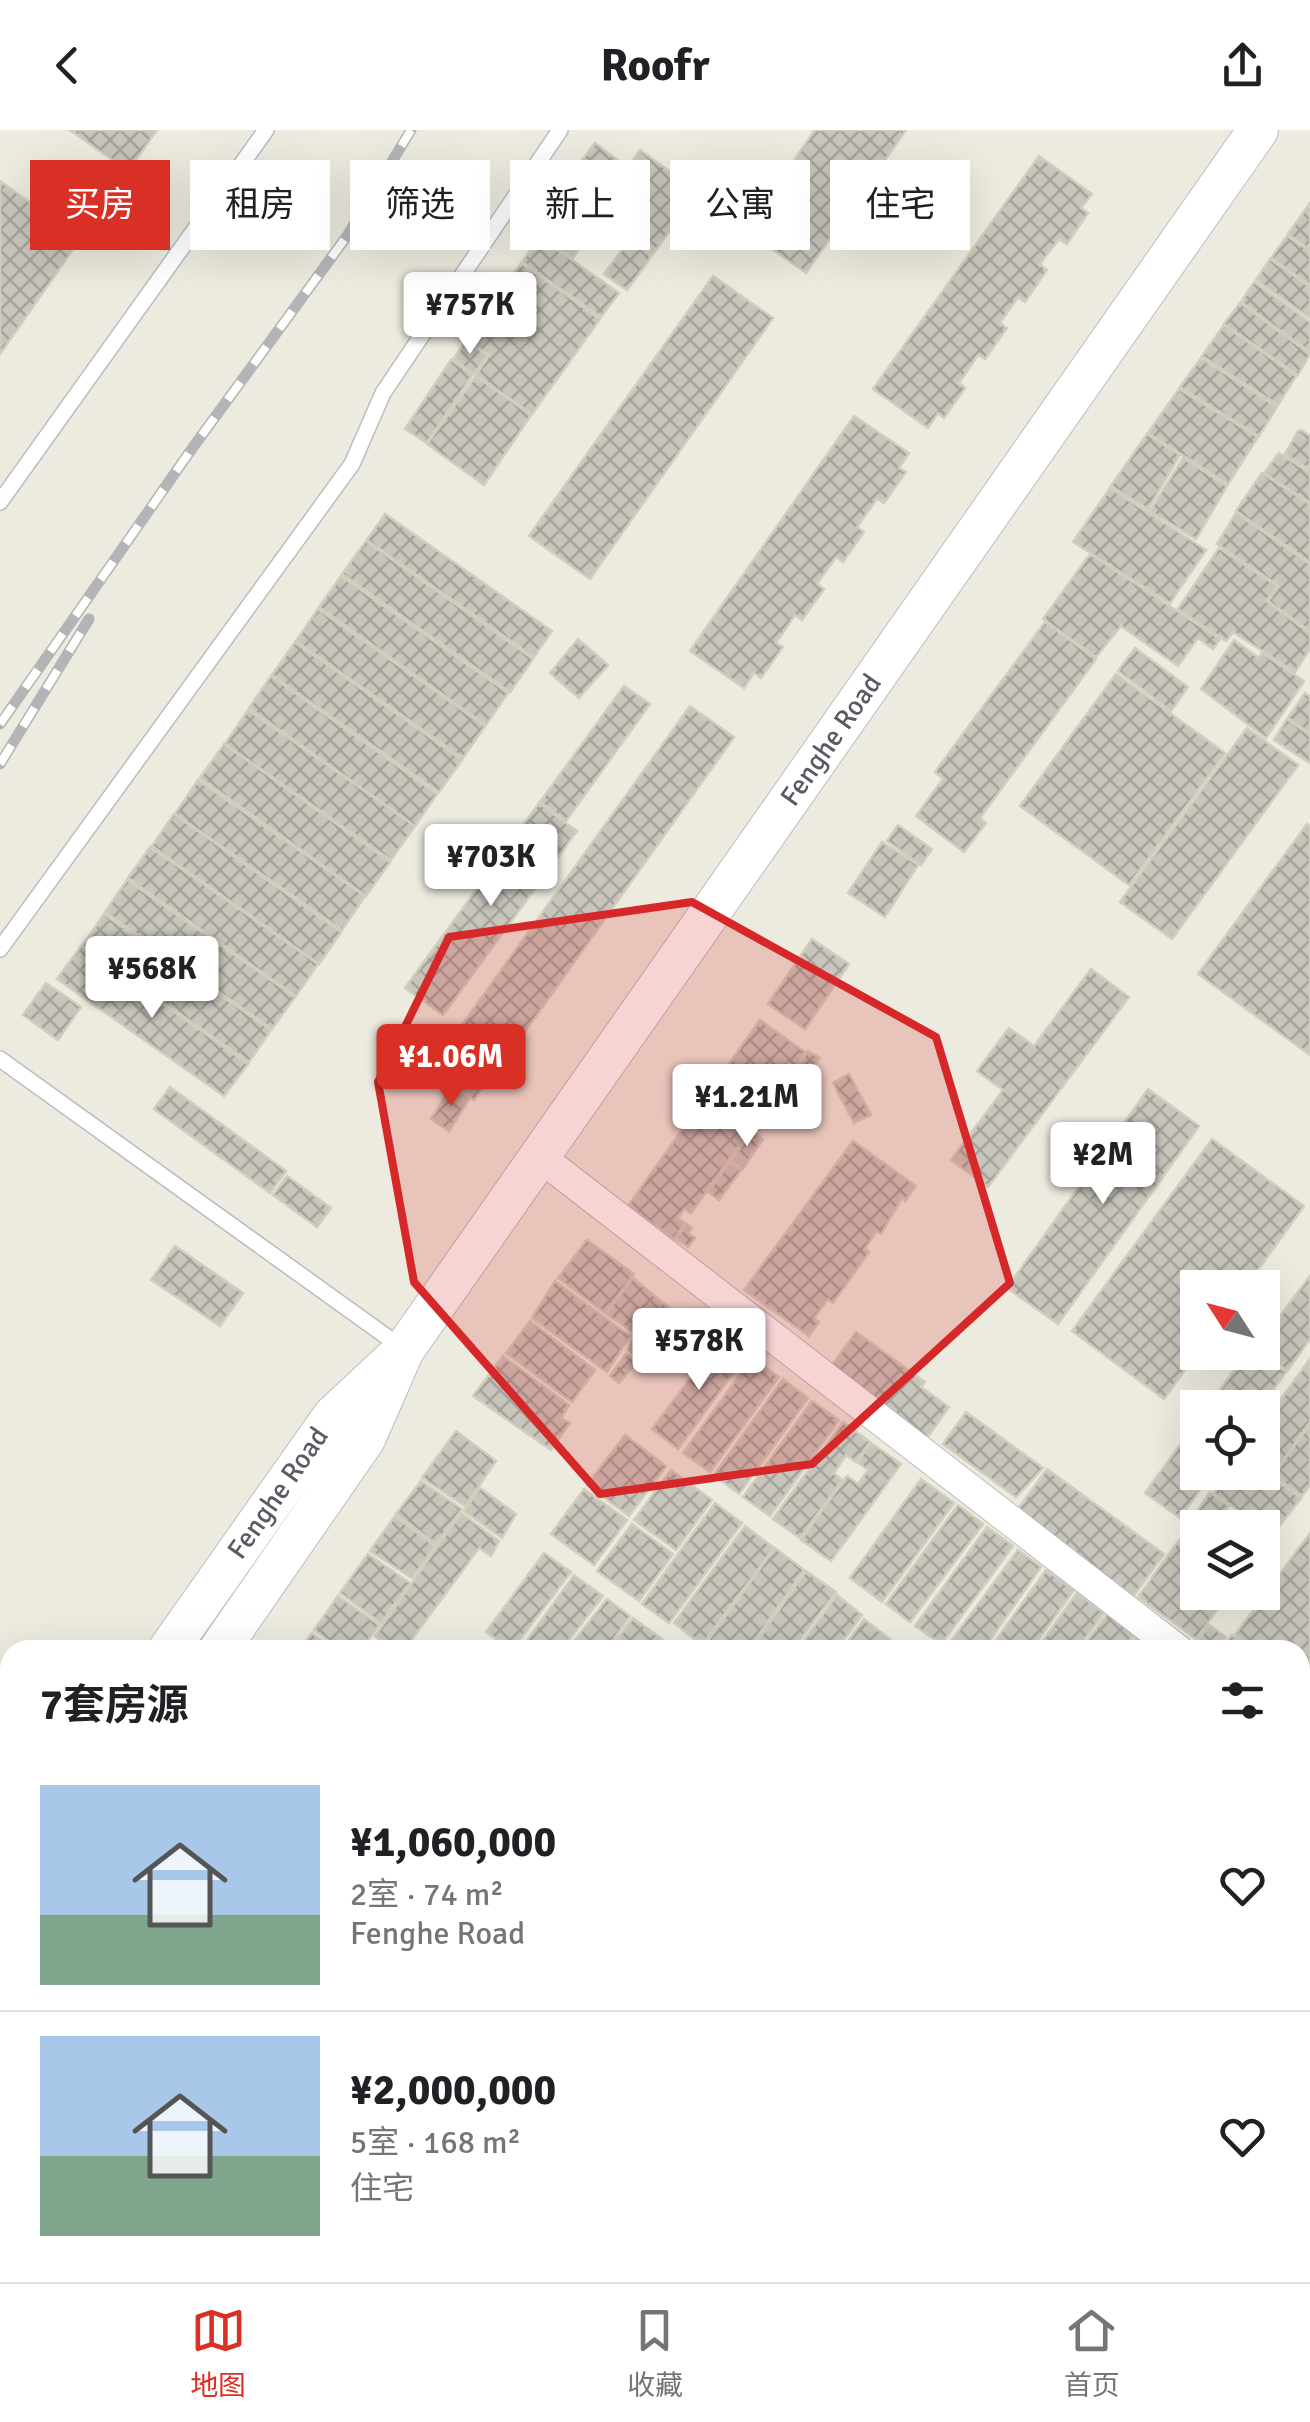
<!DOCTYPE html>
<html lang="zh">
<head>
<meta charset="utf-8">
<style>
	body { margin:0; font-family:Signika,"Noto Sans SC",sans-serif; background:#f2f2f2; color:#202124; height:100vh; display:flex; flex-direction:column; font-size:38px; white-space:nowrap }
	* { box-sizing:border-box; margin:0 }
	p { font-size:32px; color:#757577 }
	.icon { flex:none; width:55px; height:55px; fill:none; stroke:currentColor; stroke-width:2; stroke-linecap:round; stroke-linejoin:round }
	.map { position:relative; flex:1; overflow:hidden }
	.panel { position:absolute; left:0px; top:1510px; width:1310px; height:642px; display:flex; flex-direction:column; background:#fff; border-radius:30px 30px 0 0; box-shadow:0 10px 40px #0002 }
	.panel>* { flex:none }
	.hud { position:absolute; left:30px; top:30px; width:1250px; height:90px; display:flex; gap:20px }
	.needle { width:65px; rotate:306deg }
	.fabs { position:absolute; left:1180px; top:1140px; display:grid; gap:20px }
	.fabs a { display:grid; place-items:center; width:100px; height:100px; border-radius:0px; background:#fff; box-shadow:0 10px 40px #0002; font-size:50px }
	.price { position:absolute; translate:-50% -85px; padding:0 22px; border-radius:10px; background:#fff; color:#222; font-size:32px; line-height:65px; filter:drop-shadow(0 2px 5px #0008) }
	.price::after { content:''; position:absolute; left:50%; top:60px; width:30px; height:22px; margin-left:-15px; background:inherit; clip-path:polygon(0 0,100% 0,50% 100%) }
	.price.active { background:#d93025; color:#fff }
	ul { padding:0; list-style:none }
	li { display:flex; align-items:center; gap:30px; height:250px; padding:0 40px }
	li+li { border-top:2px solid #e0e0e0 }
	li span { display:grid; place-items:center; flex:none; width:280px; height:200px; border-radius:0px; color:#555 }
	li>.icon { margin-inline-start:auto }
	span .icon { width:120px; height:120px; fill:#fffc; stroke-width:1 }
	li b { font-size:42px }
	h2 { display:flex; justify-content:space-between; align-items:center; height:120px; padding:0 40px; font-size:42px }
	.chip { padding:0 35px; border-radius:0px; background:#fff; box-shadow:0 10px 40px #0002; font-size:35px; line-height:90px }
	.chip.active { background:#d93025; color:#fff }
	header { display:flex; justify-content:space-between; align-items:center; height:130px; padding:0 40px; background:#fff; font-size:45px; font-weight:800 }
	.tab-bar { display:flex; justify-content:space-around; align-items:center; height:140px; border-top:2px solid #e0e0e0; background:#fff; font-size:28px; color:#757577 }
	.tab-bar a { display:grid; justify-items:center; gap:5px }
	.tab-bar .active { color:#d93025 }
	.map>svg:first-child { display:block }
	.building { fill:url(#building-cross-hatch); stroke:#d2cebd; stroke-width:2.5 }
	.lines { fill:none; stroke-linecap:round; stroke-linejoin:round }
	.lane-casing { stroke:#babcc2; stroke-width:18 }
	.street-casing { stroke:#babcc2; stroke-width:32 }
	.secondary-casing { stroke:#babdc5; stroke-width:42 }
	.lane { stroke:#fff; stroke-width:15 }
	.street { stroke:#fff; stroke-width:30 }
	.secondary { stroke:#fff; stroke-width:40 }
	.rail-casing { stroke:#b3b4b5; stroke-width:11 }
	.rail { stroke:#fff; stroke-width:8; stroke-dasharray:22; stroke-linecap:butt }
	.marked { fill:#d62828; fill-opacity:0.2; stroke:#d62828; stroke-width:8; stroke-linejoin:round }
	.labels { text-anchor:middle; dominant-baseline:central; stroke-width:9; stroke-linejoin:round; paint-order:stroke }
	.street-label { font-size:28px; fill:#585b62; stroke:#fff }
</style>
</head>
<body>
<header><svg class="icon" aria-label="back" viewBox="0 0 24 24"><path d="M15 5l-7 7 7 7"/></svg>Roofr<svg class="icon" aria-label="share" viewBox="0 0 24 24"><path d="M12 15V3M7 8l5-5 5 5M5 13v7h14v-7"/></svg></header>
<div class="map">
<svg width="1310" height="2152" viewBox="0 0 1310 2152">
	<defs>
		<pattern id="building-cross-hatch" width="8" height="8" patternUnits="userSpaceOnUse" patternTransform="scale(2.5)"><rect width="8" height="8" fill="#c8c5bc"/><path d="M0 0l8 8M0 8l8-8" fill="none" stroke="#a5a39c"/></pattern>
	</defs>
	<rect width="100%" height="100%" fill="#edebdf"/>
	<path class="building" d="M70 0H157L128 41Z
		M815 0H906L806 143 745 100Z
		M595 13 619 31 602 52 579 34Z
		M640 20 698 62 627 160 604 144 644 90 608 64Z
		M1039 26 1092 64 1081 78 1088 83 1067 114 1059 109 1040 134 1047 140 1025 172 1018 167 1000 193 1007 198 985 229 978 225 959 253 965 258 944 288 938 283 928 298 873 259Z
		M0 51 81 108 0 224Z
		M566 68 599 91 573 128 540 105Z
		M1310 73V120L1288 104Z
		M1287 106 1310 121V155L1271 128Z
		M539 107 619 163 601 187 522 132Z
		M1270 129 1310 157V188L1256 150Z
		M521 133 600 189 532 284 476 245 489 225 467 210Z
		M713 146 773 188 590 449 529 406Z
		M1254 152 1310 192V222L1241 172Z
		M1240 173 1310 224 1298 245 1224 194Z
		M1224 195 1296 246 1278 275 1202 226Z
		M467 210 487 226 474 244 453 229Z
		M1201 228 1277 277 1259 306 1180 257Z
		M451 230 473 244 427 313 405 299Z
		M476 246 531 285 484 355 427 314Z
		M1179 259 1258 307 1228 354 1148 303Z
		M854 286 909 323 899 338 906 342 884 373 877 369 857 397 864 402 843 432 836 427 817 454 824 459 802 490 795 485 776 513 783 517 761 548 754 543 744 558 690 521Z
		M1301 300 1310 306V340L1285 324 1298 301Z
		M1147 304 1180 325 1148 379 1111 356Z
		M1279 323 1310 343V373L1264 343Z
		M1183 328 1227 356 1196 409 1150 381Z
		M1262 343 1310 374V432L1236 381Z
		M1110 358 1206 420 1170 473 1073 412Z
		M1236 383 1310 434V501L1268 471 1279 456 1217 414Z
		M385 384 552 501 534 527 367 410Z
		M366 411 533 529 510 562 342 444Z
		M1219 418 1277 456 1266 471 1310 503V519L1295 542 1233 502 1226 511 1178 479Z
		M1090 424 1220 509 1213 519 1198 508 1178 536 1121 496 1096 527 1043 489Z
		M341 446 508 563 486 595 319 477Z
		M318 479 485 596 463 628 296 511Z
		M1045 492 1096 529 980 688 986 693 964 722 916 686 943 649 935 642Z
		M578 509 608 535 579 568 550 543Z
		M1234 510 1259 528 1262 523 1304 551 1266 608 1201 559Z
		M295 512 462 630 439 662 272 545Z
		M1135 518 1188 557 1171 581 1118 541Z
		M1116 544 1225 623 1129 755 1020 676Z
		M271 546 437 664 415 696 249 578Z
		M624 556 650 574 566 691 540 672Z
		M1305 563 1310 567V603L1288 588Z
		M690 576 734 607 507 927 462 895Z
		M248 580 415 696 391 730 225 614Z
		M1287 589 1310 605V633L1274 610Z
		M1247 598 1298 635 1172 809 1120 772Z
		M224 614 390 732 366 766 200 648Z
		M198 650 365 766 342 800 175 684Z
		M539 673 577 701 443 885 405 858Z
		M174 684 341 802 319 834 152 716Z
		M1307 694 1310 696V925L1198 844Z
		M898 695 932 719 921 735 887 711Z
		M882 712 918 735 885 787 848 763Z
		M150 717 318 834 296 866 128 748Z
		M127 750 295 867 272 899 105 782Z
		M104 784 271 900 249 932 82 816Z
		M812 809 849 834 805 899 768 874Z
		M81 816 248 934 224 966 57 849Z
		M1091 839 1129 867 988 1057 951 1030 1003 960 977 941 1009 898 1034 916Z
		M46 853 81 877 58 910 23 885Z
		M760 890 805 922 795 938 788 933 781 943 788 948 750 1000 747 998 740 1008 743 1010 691 1083 684 1079 678 1088 685 1093 674 1109 628 1076Z
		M808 921 820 928 775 994 763 986 789 947 783 943 789 936 795 940Z
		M483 922 499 933 474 970 458 959Z
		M849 944 871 985 854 993 833 953Z
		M452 956 470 968 449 1001 431 989Z
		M170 957 286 1041 270 1063 154 979Z
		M1148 959 1199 996 1058 1194 1007 1158Z
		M748 999 763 1009 743 1039 731 1031 746 1010 742 1007Z
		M1212 1009 1304 1076 1245 1158H1198V1222L1164 1269 1072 1201Z
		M853 1011 916 1056 905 1071 902 1068 881 1104 877 1101 865 1118 869 1122 833 1173 828 1169 814 1188 819 1192 809 1206 744 1160Z
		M730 1032 741 1040 719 1070 708 1062Z
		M287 1046 331 1078 317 1097 273 1065Z
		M687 1094 692 1098 688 1103 695 1108 688 1117 676 1109Z
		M587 1110 634 1144 605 1183 558 1148Z
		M175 1116 243 1163 220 1196 151 1150Z
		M1310 1146V1209L1287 1241 1262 1222V1210Z
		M633 1148 672 1180 649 1213 606 1184Z
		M555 1151 630 1206 607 1242 532 1188Z
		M530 1191 595 1240 572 1272 506 1223Z
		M856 1202 925 1252 921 1257 949 1277 927 1308 830 1238Z
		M722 1206 747 1224 678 1319 652 1299Z
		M634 1208 653 1222 646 1232 628 1220Z
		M1247 1222H1258L1286 1242 1260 1278H1207Z
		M626 1224 637 1232 619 1253 610 1246Z
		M503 1226 569 1275 561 1288 570 1293 551 1320 473 1266Z
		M752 1228 779 1247 710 1342 683 1323Z
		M1310 1229V1292L1273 1345 1262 1337V1295Z
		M783 1249 808 1268 739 1364 714 1345Z
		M812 1271 839 1290 770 1386 743 1367Z
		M966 1282 1043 1338 1016 1367 943 1314Z
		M1198 1290V1342H1213L1180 1388 1145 1363Z
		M843 1292 870 1312 856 1332 846 1325 834 1343 842 1350 800 1408 773 1389Z
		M1310 1294V1355L1302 1366 1273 1345Z
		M456 1301 496 1331 465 1376 422 1348Z
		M625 1305 666 1336 629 1386 587 1355Z
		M871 1313 901 1334 831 1431 801 1410 847 1346 858 1354 868 1340 857 1332Z
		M1047 1339 1164 1424 1133 1467 1016 1382Z
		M671 1340 712 1370 676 1420 634 1390Z
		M1262 1340 1301 1368 1262 1419V1398H1246L1251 1390 1214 1363 1228 1342H1262Z
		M921 1349 954 1373 882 1472 850 1448Z
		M421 1351 462 1379 436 1414 396 1384Z
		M480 1358 516 1384 502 1408 464 1381Z
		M584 1359 627 1390 594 1435 551 1404Z
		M1210 1362 1229 1376 1214 1398H1198V1412L1183 1402Z
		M715 1373 742 1393 669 1493 642 1474Z
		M958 1375 983 1394 910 1492 886 1474Z
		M461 1383 499 1411 491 1426 479 1418 404 1520H393L375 1506Z
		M395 1386 435 1416 412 1448 370 1421Z
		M632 1394 673 1424 639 1471 597 1441Z
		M745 1396 774 1418 702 1515 674 1493Z
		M987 1397 1013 1416 941 1514 915 1496Z
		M1310 1403V1538L1300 1552V1520H1255L1235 1505Z
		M1179 1410 1198 1424V1462H1230L1196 1509 1138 1467Z
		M775 1418 804 1440 748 1520H709L704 1516Z
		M1018 1420 1041 1437 983 1520H949L946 1518Z
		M544 1423 571 1442 512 1520 486 1502Z
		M368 1424 410 1453 381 1493 340 1463Z
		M1046 1440 1074 1460 1031 1520H989Z
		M806 1441 836 1462 792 1520H751Z
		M574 1445 603 1466 561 1520H520Z
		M1077 1463 1104 1483 1076 1520H1036Z
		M837 1465 862 1485 836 1520H797Z
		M338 1466 379 1495 361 1520H341L314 1500Z
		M607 1469 630 1486 606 1520H567Z
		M1107 1484 1134 1504 1123 1520H1081Z
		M633 1488 662 1509 654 1520H609Z
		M864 1489 891 1510 883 1520H842Z
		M1209 1495 1226 1507 1217 1520H1203L1195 1514Z
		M312 1503 335 1520H299Z
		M1232 1505 1251 1520H1220Z
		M1136 1506 1155 1520H1126Z
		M1300 1626 1310 1633V1645L1300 1659Z
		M1310 1654V1719L1300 1732V1667Z
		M1310 1912V2024L1300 2037 1304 2040 1300 2045V1920L1303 1922Z
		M10 1928V1956L0 1949V1941Z
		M0 1953 10 1960V1987L0 2001Z
		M10 2068V2129L0 2143V2082Z
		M10 2138V2142H78L87 2152H0Z
		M507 2142H615L621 2147 618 2152H500Z
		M725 2142H773L767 2152H718Z
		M800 2142H861L869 2148 866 2152H793Z
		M888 2142H938L951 2152H901Z
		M941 2142H994L987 2152 981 2149 954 2152Z"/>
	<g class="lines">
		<defs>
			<path id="lane" d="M0 372 266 0
				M0 819 352 334 383 263 560 0
				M0 929 401 1217"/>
			<path id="street" d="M540 1027 1178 1520
				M1300 1614 1310 1622
				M1300 1803 1310 1788
				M1054 2152 1060 2142"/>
			<path id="secondary" d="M168 1520 333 1286 394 1229
				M219 1520 365 1309 404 1220 1258 0
				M0 1760 10 1746
				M0 1836 10 1822"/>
		</defs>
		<use href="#lane" class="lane-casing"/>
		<use href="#street" class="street-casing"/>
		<use href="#secondary" class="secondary-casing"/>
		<use href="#lane" class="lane"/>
		<use href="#street" class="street"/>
		<use href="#secondary" class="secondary"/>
		<defs>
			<path id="rail" d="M0 594 191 320 347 106 411 0
				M0 634 89 489"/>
		</defs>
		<use href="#rail" class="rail-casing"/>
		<use href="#rail" class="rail"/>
	</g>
	<path class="marked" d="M692 772 936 907 1010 1153 812 1334 600 1364 414 1152 378 952 449 807Z"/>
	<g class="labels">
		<g class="street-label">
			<text transform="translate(831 610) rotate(-55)">Fenghe Road</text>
			<text transform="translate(278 1363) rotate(-55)">Fenghe Road</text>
		</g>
	</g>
</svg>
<div class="fabs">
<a><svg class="needle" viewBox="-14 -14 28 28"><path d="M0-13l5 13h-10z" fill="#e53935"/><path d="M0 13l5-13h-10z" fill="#757577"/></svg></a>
<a><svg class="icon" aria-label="locate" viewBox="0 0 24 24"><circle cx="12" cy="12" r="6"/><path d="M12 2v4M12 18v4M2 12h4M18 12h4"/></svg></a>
<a><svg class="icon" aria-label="layers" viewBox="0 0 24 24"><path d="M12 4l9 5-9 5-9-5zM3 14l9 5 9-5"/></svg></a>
</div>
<b class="price" style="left:470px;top:227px">¥757K</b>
<b class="price" style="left:491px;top:779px">¥703K</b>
<b class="price" style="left:152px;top:891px">¥568K</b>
<b class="price active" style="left:451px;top:979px">¥1.06M</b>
<b class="price" style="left:747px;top:1019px">¥1.21M</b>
<b class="price" style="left:1103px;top:1077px">¥2M</b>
<b class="price" style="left:699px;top:1263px">¥578K</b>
<div class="hud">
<a class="chip active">买房</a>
<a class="chip">租房</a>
<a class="chip">筛选</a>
<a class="chip">新上</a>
<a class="chip">公寓</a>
<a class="chip">住宅</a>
</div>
<section class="panel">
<h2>7套房源<svg class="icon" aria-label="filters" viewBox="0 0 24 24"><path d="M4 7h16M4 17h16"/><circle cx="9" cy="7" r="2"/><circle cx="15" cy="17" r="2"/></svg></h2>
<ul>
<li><span style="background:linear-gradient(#a9c7e8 65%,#7fa58c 0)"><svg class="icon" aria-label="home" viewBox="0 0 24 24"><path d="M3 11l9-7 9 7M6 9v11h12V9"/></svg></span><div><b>¥1,060,000</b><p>2室 · 74 m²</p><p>Fenghe Road</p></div><svg class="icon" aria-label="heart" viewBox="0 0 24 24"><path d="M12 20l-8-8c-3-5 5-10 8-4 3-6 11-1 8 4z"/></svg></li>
<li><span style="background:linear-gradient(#a9c7e8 60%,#7fa58c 0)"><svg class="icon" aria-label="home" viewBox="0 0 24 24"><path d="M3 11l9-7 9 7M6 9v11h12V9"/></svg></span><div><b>¥2,000,000</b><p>5室 · 168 m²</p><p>住宅</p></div><svg class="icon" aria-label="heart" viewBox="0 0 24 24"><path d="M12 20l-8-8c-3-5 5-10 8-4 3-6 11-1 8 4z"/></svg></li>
</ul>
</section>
</div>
<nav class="tab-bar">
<a class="active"><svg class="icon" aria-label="map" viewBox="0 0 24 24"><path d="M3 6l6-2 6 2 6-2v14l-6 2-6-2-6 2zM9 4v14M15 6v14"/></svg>地图</a>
<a><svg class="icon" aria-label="saved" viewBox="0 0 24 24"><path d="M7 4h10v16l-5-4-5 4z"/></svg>收藏</a>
<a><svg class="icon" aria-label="home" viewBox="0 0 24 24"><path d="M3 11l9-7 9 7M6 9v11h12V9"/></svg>首页</a>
</nav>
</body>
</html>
